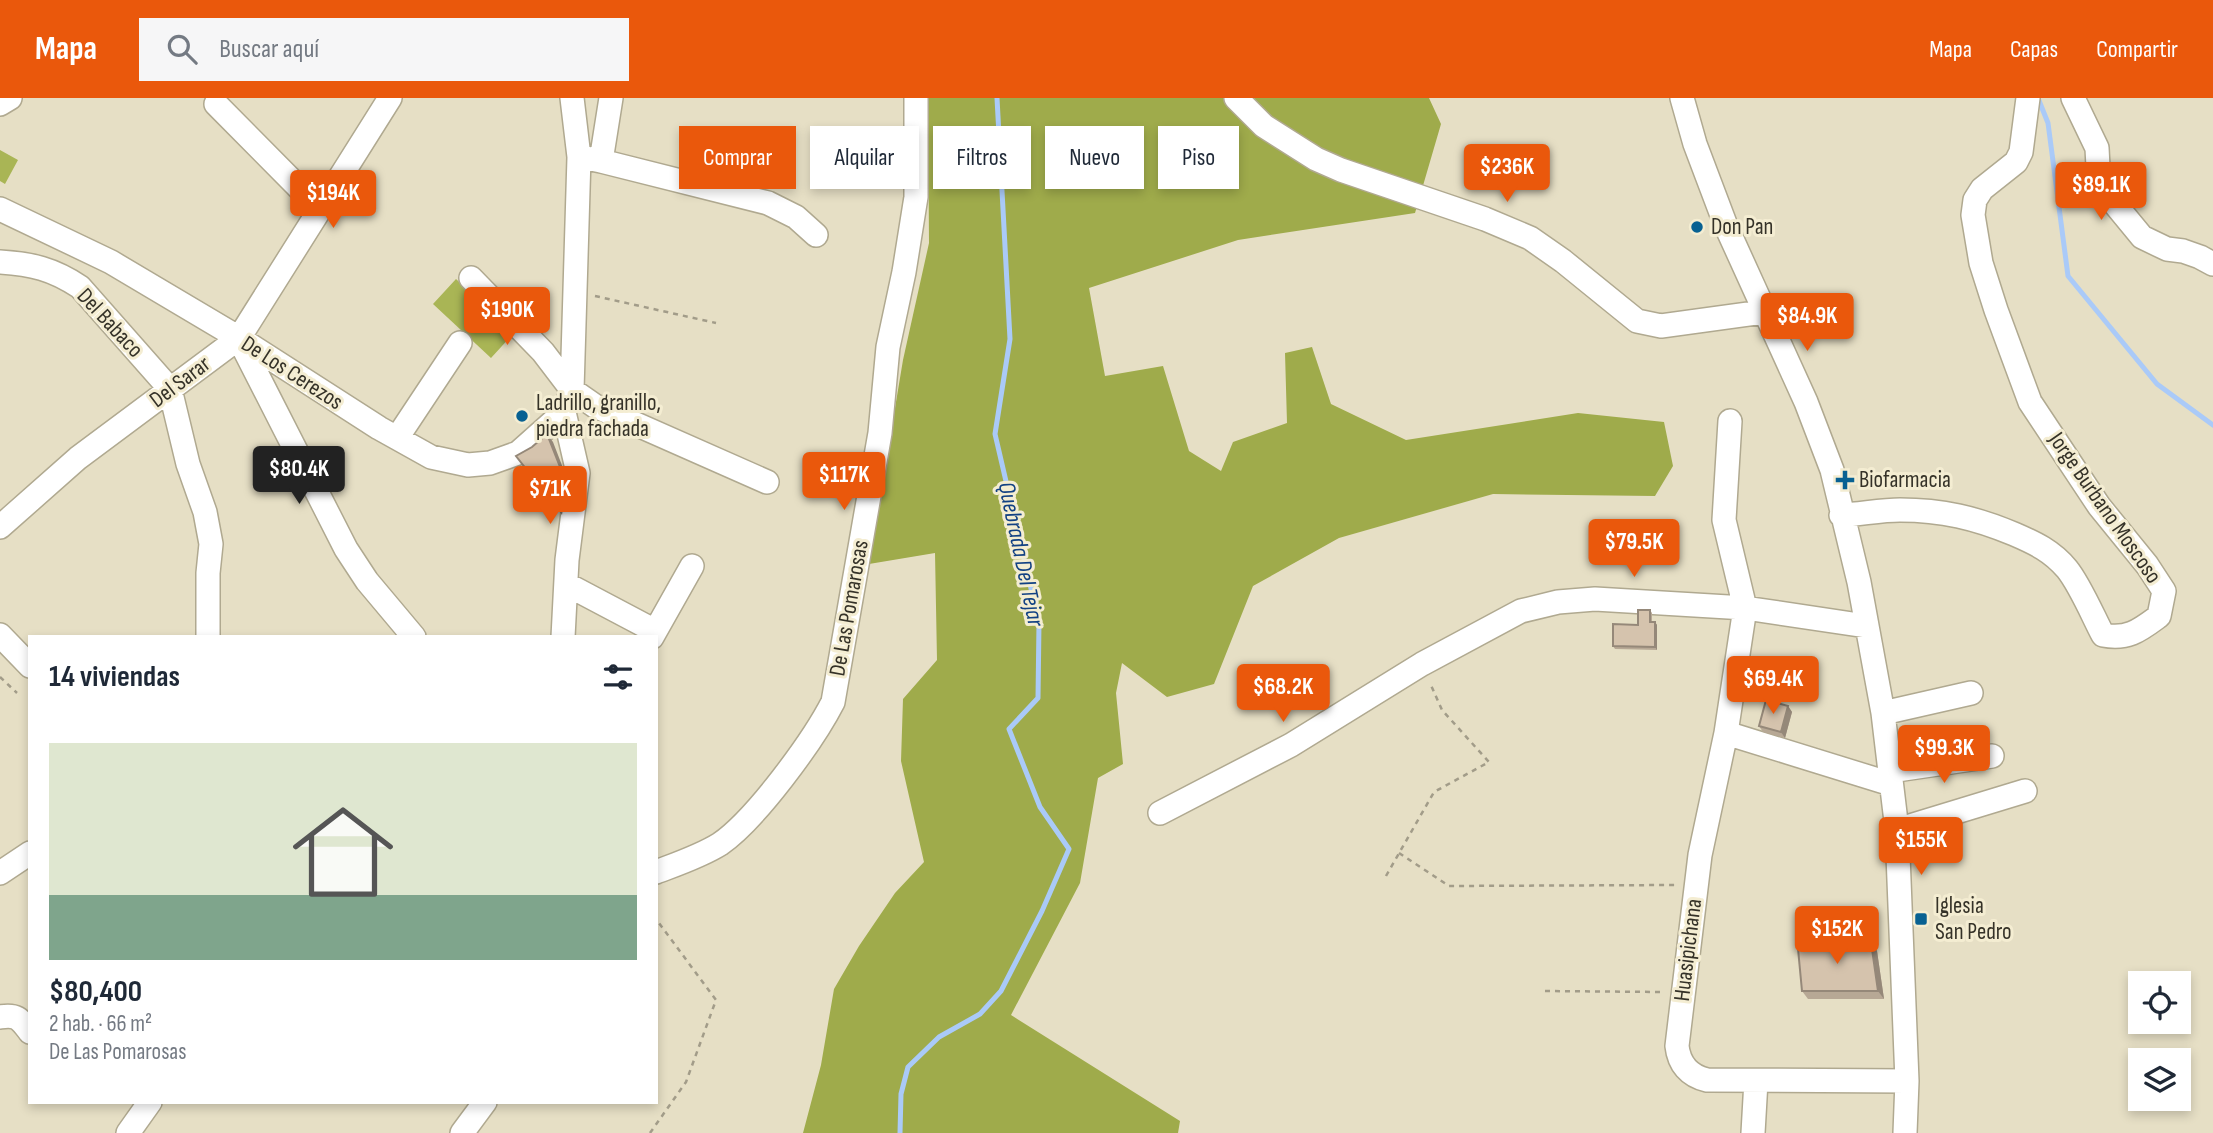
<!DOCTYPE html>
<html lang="es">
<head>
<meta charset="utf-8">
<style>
	body { margin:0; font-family:"Sofia Sans Condensed",sans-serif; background:#f6f6f7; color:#1f2937; height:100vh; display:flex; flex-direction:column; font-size:26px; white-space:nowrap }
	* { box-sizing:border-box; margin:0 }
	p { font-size:23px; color:#747a83 }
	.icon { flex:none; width:38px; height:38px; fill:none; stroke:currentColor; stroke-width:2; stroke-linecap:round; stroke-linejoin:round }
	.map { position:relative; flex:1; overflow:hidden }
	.panel { position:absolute; left:28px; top:537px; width:630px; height:469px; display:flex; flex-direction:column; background:#fff; border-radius:0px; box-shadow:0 4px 10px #0003 }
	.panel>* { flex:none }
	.banner { position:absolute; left:679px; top:28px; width:665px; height:63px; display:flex; gap:14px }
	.tools { position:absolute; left:2128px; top:873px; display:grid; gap:14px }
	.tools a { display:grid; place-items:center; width:63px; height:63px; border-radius:0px; background:#fff; box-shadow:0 4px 10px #0003; font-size:35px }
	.price { position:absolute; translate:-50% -60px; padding:0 16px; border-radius:7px; background:#ea580c; color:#fff; font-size:23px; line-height:46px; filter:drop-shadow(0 2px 4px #0008) }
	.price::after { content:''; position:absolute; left:50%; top:42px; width:21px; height:16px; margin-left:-10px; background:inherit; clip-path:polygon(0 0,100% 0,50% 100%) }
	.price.current { background:#222; color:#fff }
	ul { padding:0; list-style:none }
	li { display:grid; align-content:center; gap:14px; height:371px; padding:0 21px }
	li+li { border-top:2px solid #e0e1e3 }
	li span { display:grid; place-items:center; height:217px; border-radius:0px; color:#555 }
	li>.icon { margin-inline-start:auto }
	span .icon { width:126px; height:126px; fill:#fffc; stroke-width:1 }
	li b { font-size:30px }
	h2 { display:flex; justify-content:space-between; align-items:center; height:84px; padding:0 21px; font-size:30px }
	.pill { padding:0 24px; border-radius:0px; background:#fff; box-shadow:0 4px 10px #0003; font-size:24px; line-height:63px }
	.pill.current { background:#ea580c; color:#fff }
	header { display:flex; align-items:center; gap:42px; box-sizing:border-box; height:98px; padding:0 35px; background:#ea580c; color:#fff }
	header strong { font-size:33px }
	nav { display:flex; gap:38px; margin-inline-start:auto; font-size:24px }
	.search { width:490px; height:63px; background:#f6f6f7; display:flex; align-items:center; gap:18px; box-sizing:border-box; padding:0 24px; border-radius:0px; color:#747a83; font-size:26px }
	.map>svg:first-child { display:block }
	.green { fill:#a9b555 }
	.forest { fill:#9fab4b }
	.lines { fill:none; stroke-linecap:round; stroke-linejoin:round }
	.stream { stroke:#aacaf8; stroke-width:5 }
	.minor-casing { stroke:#b0a990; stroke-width:26 }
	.path { stroke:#a29c89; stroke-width:2.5; stroke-dasharray:5 5; stroke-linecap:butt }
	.minor { stroke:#fff; stroke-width:23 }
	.wall { fill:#b7a895 }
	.shaded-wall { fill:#958879 }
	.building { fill:#d5c3ad; stroke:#958879; stroke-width:2 }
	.poi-dot { fill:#086192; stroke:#f4edd2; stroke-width:2.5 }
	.labels { text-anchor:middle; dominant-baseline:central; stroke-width:6; stroke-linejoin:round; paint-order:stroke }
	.poi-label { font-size:23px; fill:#353228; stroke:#f4edd2; text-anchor:start }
	.street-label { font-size:23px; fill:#353228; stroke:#f4edd2 }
	.water-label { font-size:24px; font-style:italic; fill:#124183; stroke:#f4edd2 }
</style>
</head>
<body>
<header>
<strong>Mapa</strong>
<div class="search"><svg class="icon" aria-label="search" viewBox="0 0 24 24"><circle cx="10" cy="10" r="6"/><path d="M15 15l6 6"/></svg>Buscar aquí</div>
<nav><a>Mapa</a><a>Capas</a><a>Compartir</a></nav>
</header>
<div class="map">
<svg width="2213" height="1035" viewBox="0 0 2213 1035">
	<rect width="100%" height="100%" fill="#e6dfc5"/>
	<path class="green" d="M0 52 18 62 5 86 0 83Z
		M456 181 514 235 491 260 433 206Z"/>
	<path class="forest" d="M928 0H1429L1441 26 1415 115 1238 142 1089 190 1105 278 1163 268 1189 353 1221 373 1233 344 1287 325 1285 255 1312 249 1331 306 1406 342 1578 315 1664 324 1673 368 1655 398 1493 396 1339 440 1253 488 1214 586 1167 599 1122 565 1116 595 1123 666 1098 680 1080 785 1011 917 1180 1023 1178 1035H803L821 967 834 891 859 848 895 795 924 764 901 663 903 601 937 562 935 455 869 466 903 262 929 145Z"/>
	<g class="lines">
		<path class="stream" d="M2038 0 2048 25 2068 178 2157 286 2213 327
			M900 1035 901 996 908 969 939 939 980 916 1001 893 1042 813 1069 751 1040 709 1009 631 1038 600 1039 525 995 336 1010 241 997 0"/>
		<defs>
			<path id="minor" d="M1236 0 1264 28 1316 61 1341 72 1485 121 1530 140 1563 163 1637 223 1661 228 1763 214
				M1682 0 1695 46 1726 128 1806 304 1832 372 1859 484 1883 615 1897 732 1907 983 1905 1035
				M2073 0 2097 50 2098 69 2103 87 2114 105 2142 139 2167 151 2183 153 2200 159 2213 166
				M0 6 10 0
				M216 6 320 111
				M586 60 601 63 611 0
				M601 63 768 105 796 119 816 137
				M0 111 111 164 239 240 379 330 431 359 468 367 490 365 518 355 564 314 572 292 579 59 572 0
				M0 164C32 166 53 171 80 189L170 291 188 366 205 414 211 446 208 475V539
				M471 180 543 254 572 292 595 308 767 384
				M240 243 346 451 367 483 414 539
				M1730 323 1724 422 1745 510 1726 635 1700 757 1677 948C1679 966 1689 978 1707 982L1907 983
				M397 340 460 245
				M1841 417C1861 416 1881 412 1900 412 1942 412 1976 420 2014 436 2035 445 2052 453 2067 471 2080 487 2093 518 2103 537 2128 542 2140 532 2159 518L2164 493 2147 467 2099 408 2030 304 1996 212 1981 165 1973 117 1975 102 1982 91 2016 64 2021 54 2028 0
				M0 429 78 360 239 240 390 0
				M566 486 655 533
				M0 537 30 568
				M563 539 567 462 578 375 564 314
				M652 539 692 468
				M1883 615 1971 595
				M1726 635 1891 686
				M1890 673 1992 658
				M1160 715 1291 647 1422 566 1521 513 1558 504 1595 501 1745 510 1866 528
				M1897 732 2025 693
				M656 774C677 766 701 758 720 746 756 721 813 643 833 604L880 335 888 249 904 174 916 99V0
				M0 775 30 755
				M0 919C17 916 20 921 30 934
				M128 1035 150 1004
				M462 1035 485 1004
				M1753 1035 1756 983"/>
		</defs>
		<use href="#minor" class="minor-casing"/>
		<path class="path" d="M595 198 716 225
			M0 579 17 595
			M1399 755 1449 788 1675 787
			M1386 778 1434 694 1489 664 1442 612 1430 585
			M1545 893 1663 894
			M650 1035 686 984 716 902 656 821"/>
		<use href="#minor" class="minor"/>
	</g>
	<path class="wall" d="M1650 512 1652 515V524H1655L1657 527V552L1615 551 1613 548 1638 527Z
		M1788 608 1792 614 1785 640 1763 634 1759 628Z
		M1871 844 1877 853 1884 901H1808L1802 893Z"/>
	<path class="shaded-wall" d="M547 336 553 344 568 383 562 417 556 409Z
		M1655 524 1657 527V552L1655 549Z
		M1788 608 1792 614 1785 640 1781 634Z
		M1871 844 1877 853 1884 901 1878 893Z"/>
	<path class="building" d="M547 336 562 374 556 409 516 358 532 349Z
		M1638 512H1650V524H1655V549L1613 548V526L1638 527Z
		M1766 602 1788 608 1781 634 1759 628Z
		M1797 840 1871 844 1878 893H1802Z"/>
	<g class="poi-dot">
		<circle cx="1697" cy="129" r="7"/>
		<circle cx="522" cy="318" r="7"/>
		<path d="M1841.5 371.5h7v7h7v7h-7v7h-7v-7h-7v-7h7z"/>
		<rect x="1914" y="814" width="14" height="14" rx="3.5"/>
	</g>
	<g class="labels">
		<g class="poi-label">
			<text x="1711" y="129">Don Pan</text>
			<text x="536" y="305">Ladrillo, granillo,<tspan x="536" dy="26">piedra fachada</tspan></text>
			<text x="1859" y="382">Biofarmacia</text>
			<text x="1935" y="808">Iglesia<tspan x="1935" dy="26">San Pedro</tspan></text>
		</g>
		<g class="street-label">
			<text transform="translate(110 225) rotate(47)">Del Babaco</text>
			<text transform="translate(292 275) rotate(33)">De Los Cerezos</text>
			<text transform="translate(180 284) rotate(-37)">Del Sarar</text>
			<text transform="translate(2105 410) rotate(55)">Jorge Burbano Moscoso</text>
			<text transform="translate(849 510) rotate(-80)">De Las Pomarosas</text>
			<text transform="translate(1688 852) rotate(-83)">Huasipichana</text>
		</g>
		<g class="water-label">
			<text transform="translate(1021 456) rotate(78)">Quebrada Del Tejar</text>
		</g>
	</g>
</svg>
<div class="tools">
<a><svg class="icon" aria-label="locate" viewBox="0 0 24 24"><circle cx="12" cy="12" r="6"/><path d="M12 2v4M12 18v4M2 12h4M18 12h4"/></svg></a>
<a><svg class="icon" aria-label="layers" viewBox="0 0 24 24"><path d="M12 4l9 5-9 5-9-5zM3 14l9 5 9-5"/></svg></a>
</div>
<b class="price" style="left:1507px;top:106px">$236K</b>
<b class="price" style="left:2101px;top:124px">$89.1K</b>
<b class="price" style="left:333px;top:132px">$194K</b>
<b class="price" style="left:507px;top:249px">$190K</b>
<b class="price" style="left:1807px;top:255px">$84.9K</b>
<b class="price current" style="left:299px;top:408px">$80.4K</b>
<b class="price" style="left:844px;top:414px">$117K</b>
<b class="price" style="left:550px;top:428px">$71K</b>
<b class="price" style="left:1634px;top:481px">$79.5K</b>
<b class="price" style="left:1773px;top:618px">$69.4K</b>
<b class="price" style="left:1283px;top:626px">$68.2K</b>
<b class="price" style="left:1944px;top:687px">$99.3K</b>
<b class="price" style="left:1921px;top:779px">$155K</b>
<b class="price" style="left:1837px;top:868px">$152K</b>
<div class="banner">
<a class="pill current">Comprar</a>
<a class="pill">Alquilar</a>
<a class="pill">Filtros</a>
<a class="pill">Nuevo</a>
<a class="pill">Piso</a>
</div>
<section class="panel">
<h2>14 viviendas<svg class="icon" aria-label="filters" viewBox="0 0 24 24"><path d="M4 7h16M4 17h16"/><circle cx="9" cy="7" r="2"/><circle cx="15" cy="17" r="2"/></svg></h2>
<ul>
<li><span style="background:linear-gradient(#dfe7d0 70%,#7fa58c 0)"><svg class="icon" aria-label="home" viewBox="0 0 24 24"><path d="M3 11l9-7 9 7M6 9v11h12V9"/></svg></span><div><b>$80,400</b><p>2 hab. · 66 m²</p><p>De Las Pomarosas</p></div></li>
</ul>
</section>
</div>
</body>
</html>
